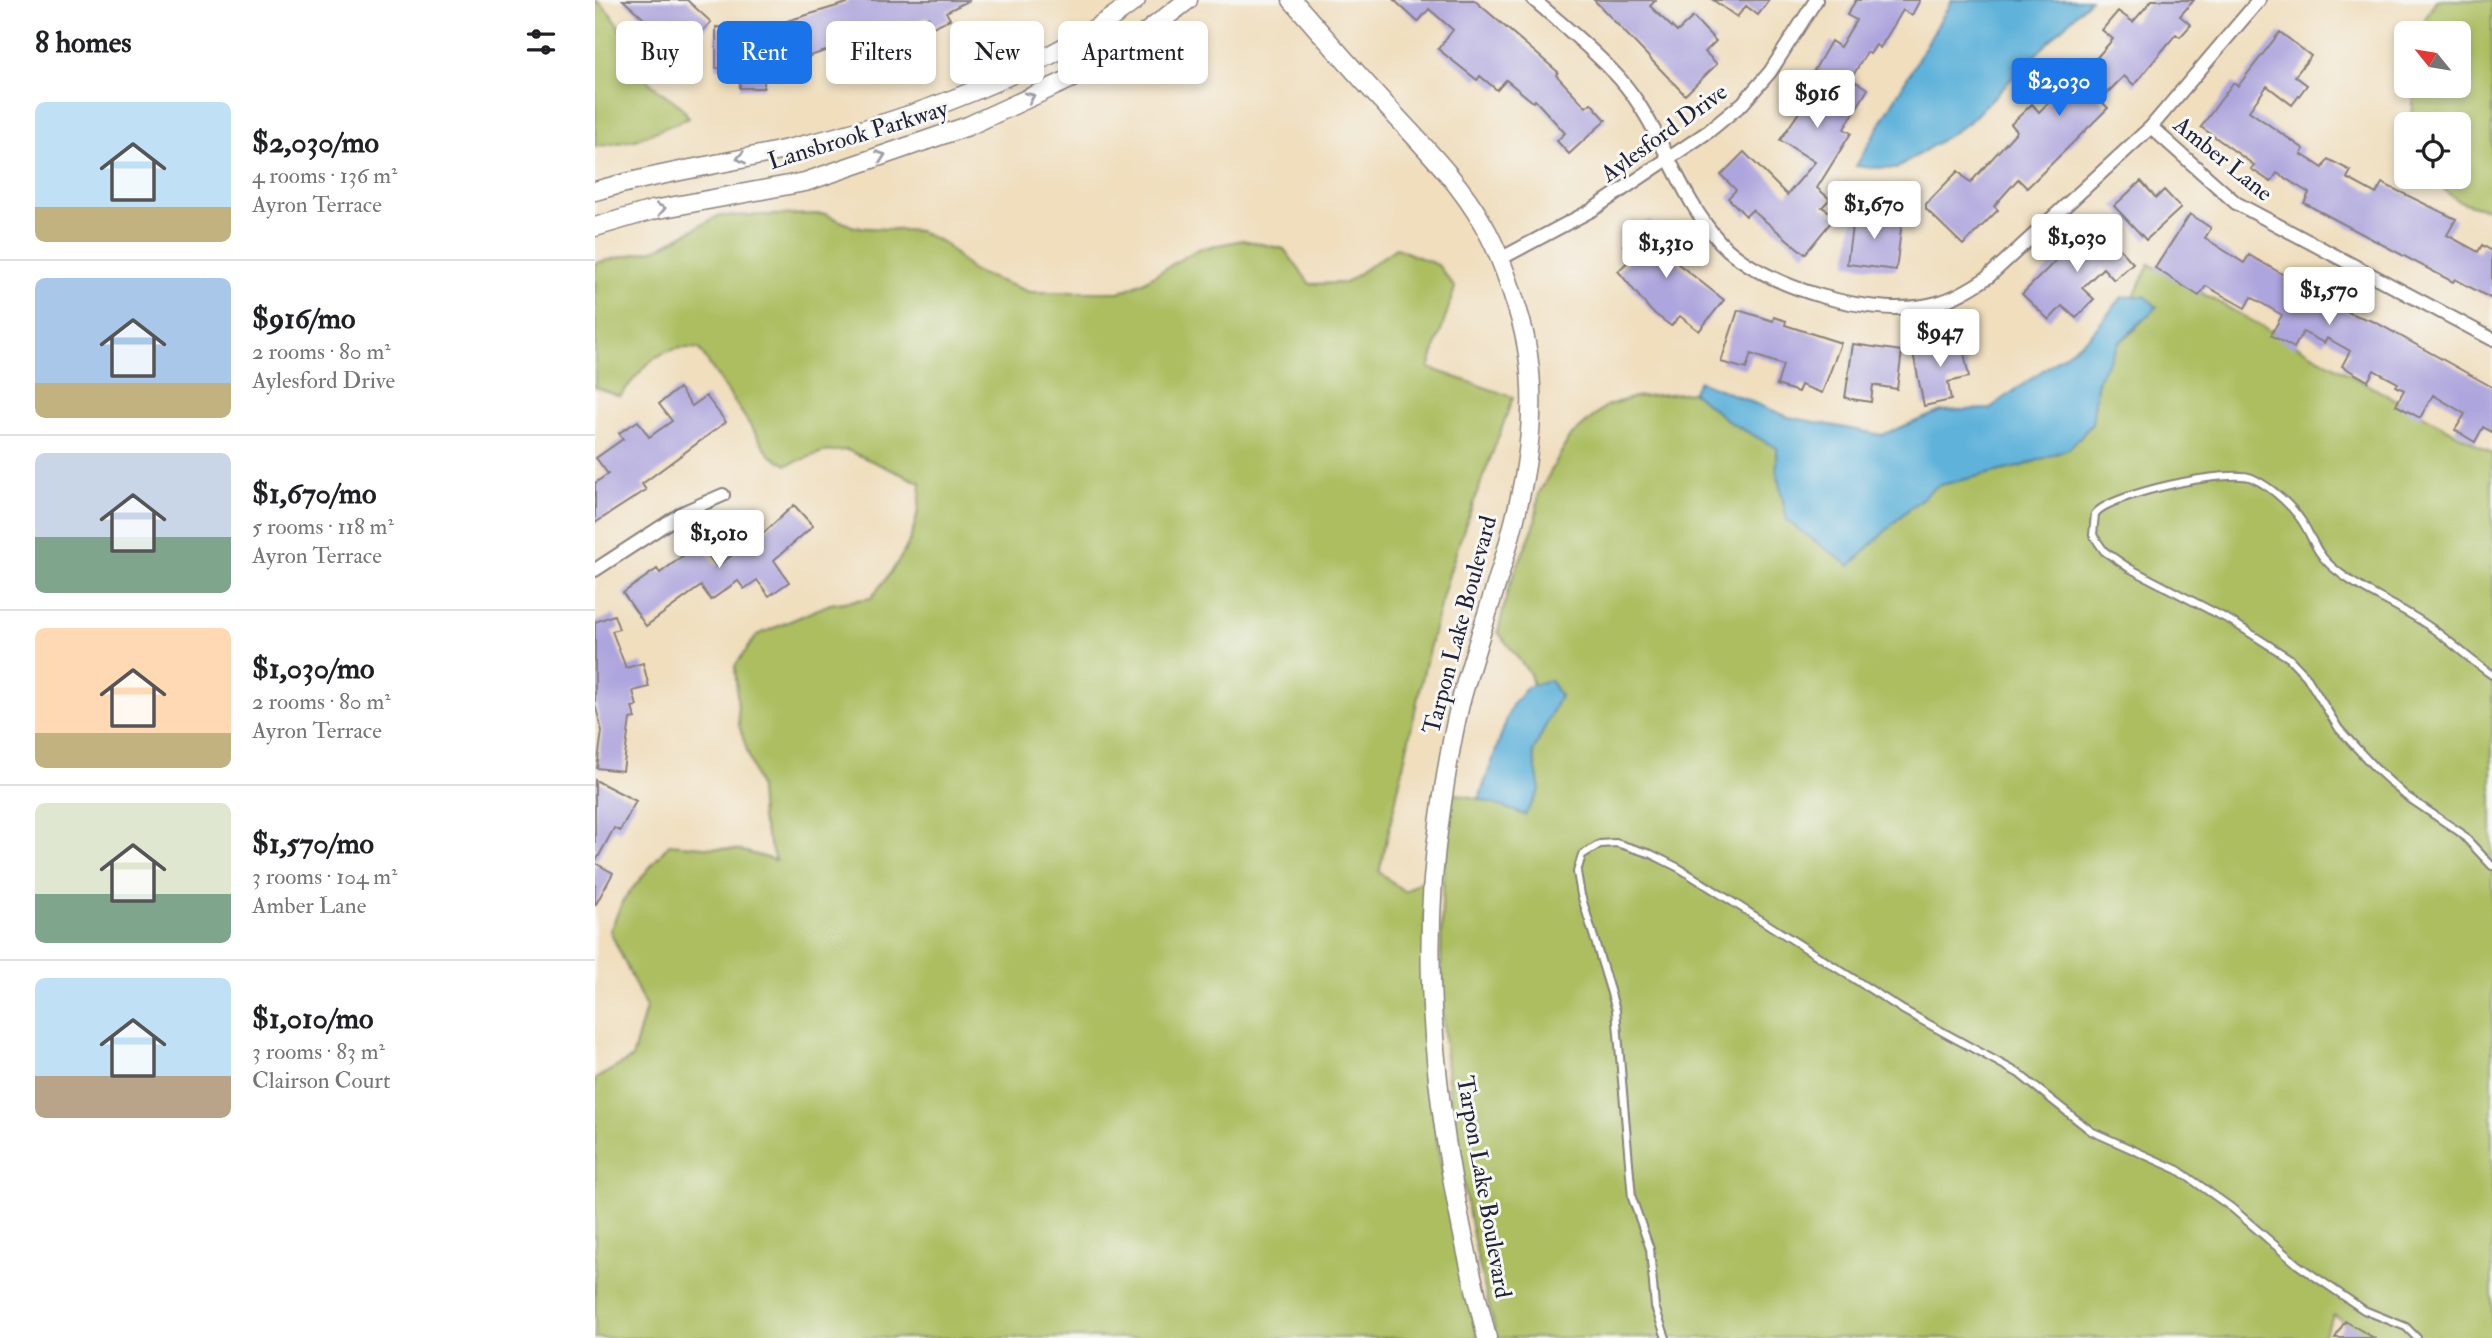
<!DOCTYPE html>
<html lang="en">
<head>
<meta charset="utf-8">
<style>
	body { margin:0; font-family:"IM FELL Double Pica",serif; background:#f6f6f6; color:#202124; height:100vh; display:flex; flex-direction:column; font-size:26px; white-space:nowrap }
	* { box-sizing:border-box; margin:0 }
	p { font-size:23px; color:#757577 }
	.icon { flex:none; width:38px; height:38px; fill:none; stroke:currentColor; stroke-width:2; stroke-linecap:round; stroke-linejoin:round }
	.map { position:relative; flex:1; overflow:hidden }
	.details { display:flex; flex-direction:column; background:#fff; width:595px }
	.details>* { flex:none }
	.guide { position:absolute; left:21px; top:21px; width:665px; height:63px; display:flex; gap:14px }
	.needle { width:46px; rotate:300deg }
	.controls { position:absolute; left:1799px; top:21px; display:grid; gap:14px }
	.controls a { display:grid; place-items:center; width:77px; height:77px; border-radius:10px; background:#fff; box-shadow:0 4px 10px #0003; font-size:35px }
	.price { position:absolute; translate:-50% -60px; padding:0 16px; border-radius:7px; background:#fff; color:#222; font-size:23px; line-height:46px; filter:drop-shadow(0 2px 4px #0008) }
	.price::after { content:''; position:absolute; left:50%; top:42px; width:21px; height:16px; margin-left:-10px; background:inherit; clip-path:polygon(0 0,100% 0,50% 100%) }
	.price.selected { background:#1a73e8; color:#fff }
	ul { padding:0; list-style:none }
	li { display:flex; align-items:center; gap:21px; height:175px; padding:0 35px }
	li+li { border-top:2px solid #e0e0e0 }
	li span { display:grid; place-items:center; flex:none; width:196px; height:140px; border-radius:10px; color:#555 }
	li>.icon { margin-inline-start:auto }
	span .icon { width:84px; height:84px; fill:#fffc; stroke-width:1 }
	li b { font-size:30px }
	h2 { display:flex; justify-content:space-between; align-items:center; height:84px; padding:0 35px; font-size:30px }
	.tag { padding:0 24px; border-radius:10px; background:#fff; box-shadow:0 4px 10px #0003; font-size:24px; line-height:63px }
	.tag.selected { background:#1a73e8; color:#fff }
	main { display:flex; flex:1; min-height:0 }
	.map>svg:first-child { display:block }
	.green { fill:#acbe61; stroke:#67704e; stroke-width:2 }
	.water { fill:#5eb2da; stroke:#406a8a; stroke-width:2 }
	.building { fill:#ada5dd }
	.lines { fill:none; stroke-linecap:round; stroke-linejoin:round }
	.lane-casing { stroke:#89807c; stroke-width:10 }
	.street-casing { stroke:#89807c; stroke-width:16 }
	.secondary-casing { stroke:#89807c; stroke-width:21 }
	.lane { stroke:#fff; stroke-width:6 }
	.street { stroke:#fff; stroke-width:12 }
	.secondary { stroke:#fff; stroke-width:18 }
	.oneway { stroke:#9c9ca7 }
	.labels { text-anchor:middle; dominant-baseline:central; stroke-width:6; stroke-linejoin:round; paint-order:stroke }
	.street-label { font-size:24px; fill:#22223b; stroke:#f6f6f2 }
</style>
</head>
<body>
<main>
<section class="details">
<h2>8 homes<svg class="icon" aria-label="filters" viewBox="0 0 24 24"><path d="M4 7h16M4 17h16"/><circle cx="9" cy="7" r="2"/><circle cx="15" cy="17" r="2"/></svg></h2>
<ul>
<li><span style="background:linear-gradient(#bfe0f5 75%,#c2b280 0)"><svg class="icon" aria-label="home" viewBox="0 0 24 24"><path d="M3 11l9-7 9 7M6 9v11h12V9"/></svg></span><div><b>$2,030/mo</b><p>4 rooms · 136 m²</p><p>Ayron Terrace</p></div></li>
<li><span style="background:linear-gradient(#a9c7e8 75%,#c2b280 0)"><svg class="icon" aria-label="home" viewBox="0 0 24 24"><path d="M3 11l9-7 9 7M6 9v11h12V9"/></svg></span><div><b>$916/mo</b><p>2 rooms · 80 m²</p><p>Aylesford Drive</p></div></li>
<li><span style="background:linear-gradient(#c9d6e8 60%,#7fa58c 0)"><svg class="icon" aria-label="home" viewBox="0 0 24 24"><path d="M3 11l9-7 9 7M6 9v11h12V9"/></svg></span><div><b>$1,670/mo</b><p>5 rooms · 118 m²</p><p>Ayron Terrace</p></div></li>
<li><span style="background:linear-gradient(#ffd9b3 75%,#c2b280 0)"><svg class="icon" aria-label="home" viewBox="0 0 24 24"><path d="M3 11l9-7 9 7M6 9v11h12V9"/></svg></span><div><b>$1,030/mo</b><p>2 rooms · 80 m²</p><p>Ayron Terrace</p></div></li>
<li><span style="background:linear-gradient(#dfe7d0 65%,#7fa58c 0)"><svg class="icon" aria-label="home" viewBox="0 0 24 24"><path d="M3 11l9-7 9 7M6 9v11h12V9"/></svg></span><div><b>$1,570/mo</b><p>3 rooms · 104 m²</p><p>Amber Lane</p></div></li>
<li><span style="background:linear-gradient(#bfe0f5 70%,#b9a48a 0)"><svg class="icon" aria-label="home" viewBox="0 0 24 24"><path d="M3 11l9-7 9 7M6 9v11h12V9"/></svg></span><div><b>$1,010/mo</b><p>3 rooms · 83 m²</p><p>Clairson Court</p></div></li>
</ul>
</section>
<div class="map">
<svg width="1897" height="1338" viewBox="0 0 1897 1338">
	<rect width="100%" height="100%" fill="#f6f6f2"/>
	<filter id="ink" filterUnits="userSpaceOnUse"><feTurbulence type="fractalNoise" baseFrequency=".0143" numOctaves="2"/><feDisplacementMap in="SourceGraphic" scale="14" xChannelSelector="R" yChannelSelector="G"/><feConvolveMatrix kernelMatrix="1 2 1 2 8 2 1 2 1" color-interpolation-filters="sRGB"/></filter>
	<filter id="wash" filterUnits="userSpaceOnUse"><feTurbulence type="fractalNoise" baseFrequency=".00686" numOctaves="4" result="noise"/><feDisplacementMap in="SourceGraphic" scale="28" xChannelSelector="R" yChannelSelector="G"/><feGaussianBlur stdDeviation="1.57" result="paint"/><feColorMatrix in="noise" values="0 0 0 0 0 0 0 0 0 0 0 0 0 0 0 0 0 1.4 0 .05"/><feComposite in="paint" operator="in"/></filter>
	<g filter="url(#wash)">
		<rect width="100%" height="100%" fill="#f0debd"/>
		<path class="green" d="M0 0C29 17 32 58 54 82 68 96 84 99 94 118L40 140 0 147Z
			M1841 0H1897V209C1871 206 1854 200 1839 177H1864V124H1816L1820 86H1864V33H1828L1830 19Z
			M230 214 259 227 323 231 349 243 377 271 435 292H525L546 283 603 249 648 240 689 249 715 284 750 283 801 248 843 265 860 288 834 368 918 397C900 449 878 500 861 552 827 656 811 766 784 872L810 892 830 878C831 936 829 996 833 1054 839 1150 860 1245 883 1338H0V1079L37 1058 51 1008 15 931 28 900 74 844 144 850 180 860 166 819 164 789 144 725 140 666 162 635 235 604 276 598C309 556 323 538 326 483L252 450 228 452 192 465 175 455 104 349C64 342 48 369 25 396L0 387V263L62 249 123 216Z
			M1554 264 1897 453V1338H1772L1739 1315 1727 1338H902C856 1161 829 975 858 793L884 799 944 790 938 752 965 695 955 681 938 685 935 674 903 632 914 586 940 524 944 493 974 438 1011 406 1039 397 1097 392 1136 423 1182 448V473L1308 514 1342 485 1427 466 1474 449 1497 424 1503 379 1524 343 1541 329 1550 296H1539Z"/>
		<path class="water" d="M1357 0H1495L1373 123 1301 169 1261 166Z
			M1550 296 1562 307 1524 343 1503 379 1497 424 1474 449 1427 466 1342 486 1308 514 1255 566 1192 521 1182 473V448L1136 423 1097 392 1104 381 1194 417 1287 435 1346 411 1394 409 1495 336 1527 297Z
			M955 680 965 696 938 752 945 790 930 815 884 799 916 707 932 687Z"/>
		<g id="blocks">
			<path class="building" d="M28 0H92L116 22 103 36 96 31 71 59 50 39 55 33 52 30 56 25Z
				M251 0H375L351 12 355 19 338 27 333 17 267 42 266 40 202 60 192 21 252 3Z
				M799 0H879L963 72 961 75 991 107 996 103 1011 120 974 154 962 141 970 133 940 100 938 102 911 80 902 90 885 76 882 80 843 49 858 30 834 9 823 22Z
				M999 0H1061L1055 6 1082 32 1098 17 1121 41 1110 52 1122 64 1090 95Z
				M1118 0H1174L1163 15 1151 6 1142 17Z
				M1261 0H1325L1317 15 1308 10 1285 48 1281 45 1275 54 1272 52 1256 79 1273 89 1249 129 1256 133 1222 188 1235 199 1227 207 1241 216 1210 254 1157 210 1151 216 1133 198 1141 190 1126 175 1149 152 1192 195 1220 162 1185 140 1222 86 1213 81 1236 41 1245 47 1261 20 1252 15Z
				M1557 0H1599L1585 16 1596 25 1585 37 1581 34 1539 85 1529 76 1505 100 1513 108 1432 188 1423 179 1399 206 1403 210 1368 245 1331 209V204L1363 171 1375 183 1422 131 1416 124 1437 104 1444 112 1489 68 1491 70 1518 39 1507 30 1523 11 1538 22Z
				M121 27 177 28 176 45H170L169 88H145V69L121 68Z
				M1685 32 1716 56 1700 76 1712 85 1697 105 1672 86 1654 111 1709 149 1706 154 1728 168 1733 159 1756 171 1752 178 1781 194 1787 183 1861 219 1852 235 1883 252 1887 245 1897 251V299L1860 279 1858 282 1709 203 1714 193 1682 173 1676 182 1656 169 1659 165 1606 127 1638 83 1643 86Z
				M1546 181 1561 198 1569 190 1586 208 1551 240 1519 206Z
				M1259 211 1285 214V219L1307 221 1301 270 1252 264Z
				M1595 214 1616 228 1610 238 1649 263 1654 255 1757 314 1780 322 1897 387V432L1888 427 1880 442 1860 430 1870 414 1838 395 1825 418 1801 405 1809 390 1801 386 1803 383 1779 370 1773 381 1747 366 1755 351 1732 338 1729 343 1708 332 1699 348 1676 335 1687 315 1656 297 1650 308 1611 286 1604 296 1560 268Z
				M1054 220 1088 258 1082 263 1129 300 1104 331 1085 316 1076 326 1056 311 1023 271 1038 257 1028 245Z
				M1500 222 1538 263 1519 280 1508 268 1487 288 1499 299 1481 318 1467 306 1454 320 1427 294Z
				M1143 310 1178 321 1179 317 1191 321 1190 325 1246 343 1227 393 1206 385 1203 392 1182 385 1188 365 1156 354 1151 369 1126 362Z
				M1366 338 1374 377 1353 382 1356 400 1329 406 1317 348Z
				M1258 344 1307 351 1302 389 1278 385 1276 402 1250 398Z
				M84 388 97 406 111 396 131 422 47 484 51 490 0 523V483L13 474 1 458 28 439 24 433 43 421 54 437 77 421 64 404Z
				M199 505 218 526 179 560 194 582 174 596 162 580 149 589 143 581 116 600 106 586 51 626 28 593 62 569 65 573 105 543 121 566 163 538Z
				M19 615 24 629 17 631 31 668 48 663 54 687 38 691 42 706 37 707 40 718 35 719 28 771 2 768 7 731 0 704V622Z
				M0 780 41 801 25 831 19 828 0 863Z
				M0 863 18 873 0 906Z
				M1750 1321 1779 1338H1740Z"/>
		</g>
	</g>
	<g filter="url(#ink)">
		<use href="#blocks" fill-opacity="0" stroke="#89807c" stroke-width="2"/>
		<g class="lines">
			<defs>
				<path id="lane" d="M1897 675C1873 659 1853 638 1829 623 1798 602 1762 590 1734 564 1723 554 1718 541 1711 528 1701 509 1677 487 1657 478 1635 468 1514 494 1500 514L1498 535 1509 551 1534 568 1636 621 1694 658 1711 676 1744 729 1780 768 1811 796 1866 833 1897 866
					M1071 1338 1060 1307 1055 1249 1037 1198 1021 1010 986 895 982 872 987 855 1005 844 1021 843 1056 854 1084 868 1308 1010 1423 1073 1496 1131 1583 1170 1637 1208 1703 1265 1769 1310 1811 1327 1822 1338"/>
				<path id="street" d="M939 0C968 25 1000 51 1025 79 1067 127 1082 195 1125 242 1167 287 1281 321 1342 303 1361 298 1377 288 1393 277L1556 127 1664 0
					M1556 127 1641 203 1897 339
					M905 259 997 210 1114 131 1148 103 1175 72 1221 0
					M0 570 89 512 128 495"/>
				<path id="secondary" d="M697 0C727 34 757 69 788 102 822 140 863 179 888 224 904 251 914 281 923 311 965 443 898 578 865 704 856 741 850 780 845 817 819 987 850 1174 892 1338
					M0 191C65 172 131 164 197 148 318 120 441 76 541 0
					M0 227 58 210 210 182 373 126 514 61 593 0"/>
			</defs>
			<use href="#lane" class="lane-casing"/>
			<use href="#street" class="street-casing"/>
			<use href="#secondary" class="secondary-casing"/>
			<use href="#lane" class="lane"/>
			<use href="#street" class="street"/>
			<use href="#secondary" class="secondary"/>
		</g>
		<defs><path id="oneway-chevron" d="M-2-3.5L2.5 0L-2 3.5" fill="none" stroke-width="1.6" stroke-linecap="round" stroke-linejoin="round" transform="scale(1.75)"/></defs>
		<g class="oneway">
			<use href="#oneway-chevron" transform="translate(435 97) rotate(-24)"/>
			<use href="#oneway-chevron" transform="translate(286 156) rotate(-19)"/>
			<use href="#oneway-chevron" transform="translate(146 158) rotate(169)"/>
			<use href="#oneway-chevron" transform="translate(66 209) rotate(-12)"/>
		</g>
	</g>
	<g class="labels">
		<g class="street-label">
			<text transform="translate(1069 133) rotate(-36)">Aylesford Drive</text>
			<text transform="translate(263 135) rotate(-17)">Lansbrook Parkway</text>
			<text transform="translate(1628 159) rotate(39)">Amber Lane</text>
			<text transform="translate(865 625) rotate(-75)">Tarpon Lake Boulevard</text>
			<text transform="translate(889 1187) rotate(80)">Tarpon Lake Boulevard</text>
		</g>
	</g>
</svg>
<div class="controls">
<a><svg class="needle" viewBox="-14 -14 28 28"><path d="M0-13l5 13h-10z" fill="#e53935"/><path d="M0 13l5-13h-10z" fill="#757577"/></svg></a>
<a><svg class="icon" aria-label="locate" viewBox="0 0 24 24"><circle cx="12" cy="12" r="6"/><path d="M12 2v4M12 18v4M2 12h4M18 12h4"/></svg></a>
</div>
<b class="price selected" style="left:1464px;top:118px">$2,030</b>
<b class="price" style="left:1222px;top:130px">$916</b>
<b class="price" style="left:1279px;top:241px">$1,670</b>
<b class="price" style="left:1482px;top:274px">$1,030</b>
<b class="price" style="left:1071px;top:280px">$1,310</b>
<b class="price" style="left:1734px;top:327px">$1,570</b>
<b class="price" style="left:1345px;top:369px">$947</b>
<b class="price" style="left:124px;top:570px">$1,010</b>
<div class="guide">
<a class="tag">Buy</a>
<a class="tag selected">Rent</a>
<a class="tag">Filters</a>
<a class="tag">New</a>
<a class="tag">Apartment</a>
</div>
</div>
</main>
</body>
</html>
